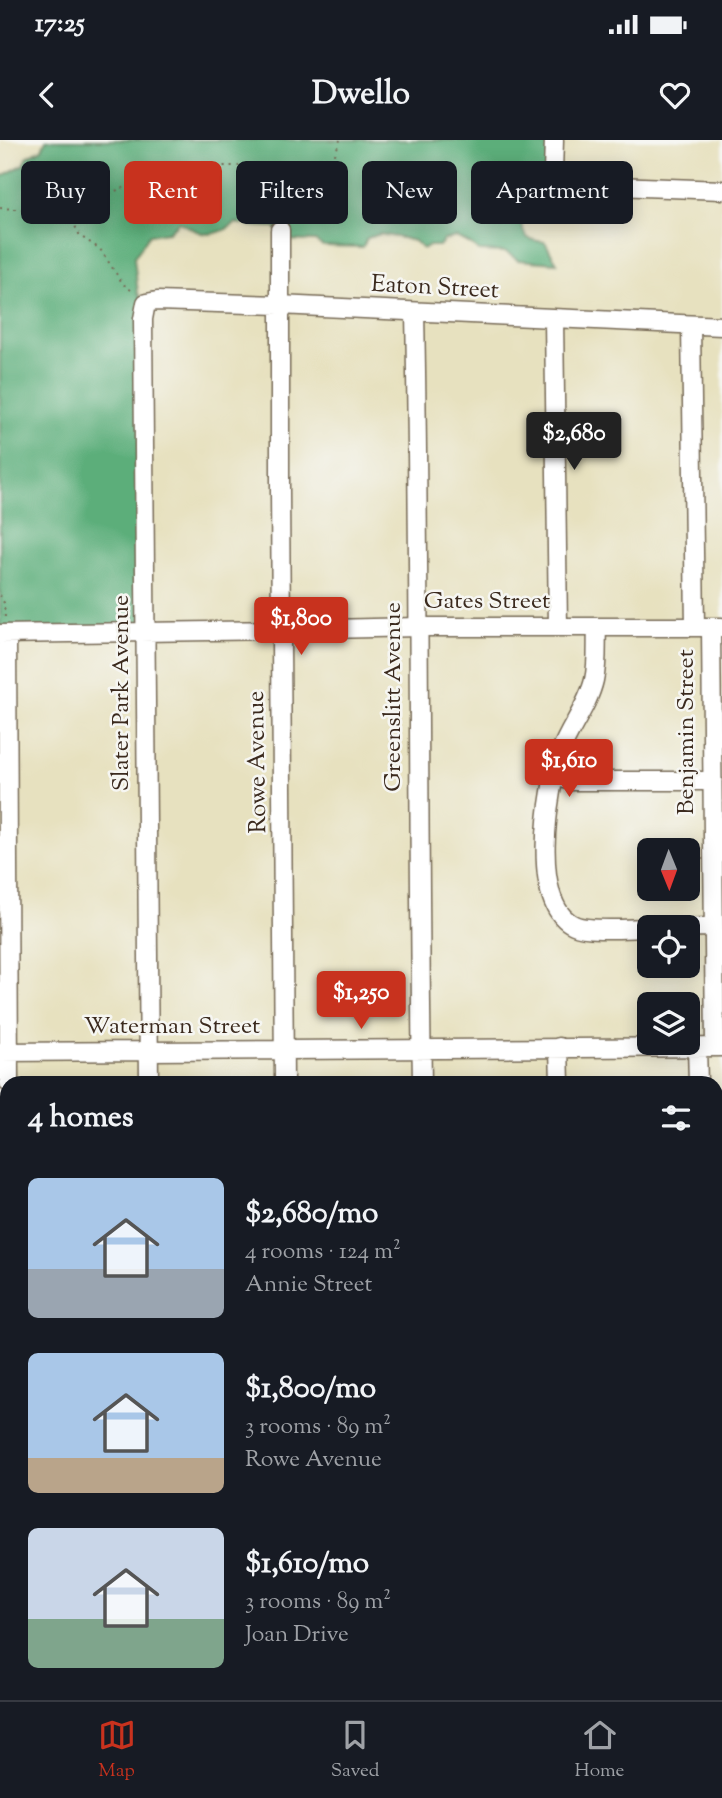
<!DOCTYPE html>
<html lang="en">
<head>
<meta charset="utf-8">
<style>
	body { margin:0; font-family:"Sorts Mill Goudy",serif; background:#242831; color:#f1f3f6; height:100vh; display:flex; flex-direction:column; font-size:26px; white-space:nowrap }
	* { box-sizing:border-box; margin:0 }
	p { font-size:23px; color:#9ea1a6 }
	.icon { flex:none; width:38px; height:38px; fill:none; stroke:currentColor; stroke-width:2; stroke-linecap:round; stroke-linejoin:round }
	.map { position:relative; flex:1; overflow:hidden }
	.sheet { position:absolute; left:0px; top:936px; width:723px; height:625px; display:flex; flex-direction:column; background:#171b24; border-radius:21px 21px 0 0; box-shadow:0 4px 18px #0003 }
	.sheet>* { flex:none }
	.hud { position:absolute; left:21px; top:21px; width:681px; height:63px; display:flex; gap:14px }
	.needle { width:46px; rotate:179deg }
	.tools { position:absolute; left:637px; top:698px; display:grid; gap:14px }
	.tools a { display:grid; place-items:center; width:63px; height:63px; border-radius:10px; background:#171b24; box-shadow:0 4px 18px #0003; font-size:35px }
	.price { position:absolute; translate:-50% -60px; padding:0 16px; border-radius:7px; background:#c8321e; color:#fff; font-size:23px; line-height:46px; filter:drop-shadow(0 2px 4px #0008) }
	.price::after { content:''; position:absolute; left:50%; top:42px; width:21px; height:16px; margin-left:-10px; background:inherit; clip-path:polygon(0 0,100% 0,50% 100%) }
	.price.current { background:#222; color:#fff }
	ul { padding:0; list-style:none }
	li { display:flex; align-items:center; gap:21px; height:175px; padding:0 28px }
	li span { display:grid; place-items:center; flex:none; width:196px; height:140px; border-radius:10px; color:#555 }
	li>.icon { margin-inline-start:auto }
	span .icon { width:84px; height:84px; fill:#fffc; stroke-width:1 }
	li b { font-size:30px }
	h2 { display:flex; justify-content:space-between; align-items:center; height:84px; padding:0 28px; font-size:30px }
	.chip { padding:0 24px; border-radius:10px; background:#171b24; box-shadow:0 4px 18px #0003; font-size:24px; line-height:63px }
	.chip.current { background:#c8321e; color:#fff }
	.status { display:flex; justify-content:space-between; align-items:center; height:49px; padding:0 35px; background:#171b24; direction:ltr }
	.status svg { height:19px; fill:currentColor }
	header { display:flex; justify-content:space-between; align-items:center; height:91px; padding:0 28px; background:#171b24; font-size:32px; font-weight:800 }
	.dock { display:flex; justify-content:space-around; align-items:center; height:98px; border-top:2px solid #363941; background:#171b24; font-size:19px; color:#9ea1a6 }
	.dock a { display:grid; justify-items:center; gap:4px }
	.dock .current { color:#c8321e }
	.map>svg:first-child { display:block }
	.forest { fill:#5cae7a; stroke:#4c6c4c; stroke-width:2 }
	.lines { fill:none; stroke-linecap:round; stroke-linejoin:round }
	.minor-casing { stroke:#776a56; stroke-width:21 }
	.major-casing { stroke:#776a56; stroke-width:24 }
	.path { stroke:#776a56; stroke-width:2; stroke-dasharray:2 5; stroke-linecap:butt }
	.minor { stroke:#fff; stroke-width:18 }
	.major { stroke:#fff; stroke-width:21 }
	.labels { text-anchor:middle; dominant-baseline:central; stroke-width:5; stroke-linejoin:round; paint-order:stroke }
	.street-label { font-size:24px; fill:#3b2a1e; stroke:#f6f6f2 }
</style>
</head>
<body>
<div class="status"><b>17:25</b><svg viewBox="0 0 49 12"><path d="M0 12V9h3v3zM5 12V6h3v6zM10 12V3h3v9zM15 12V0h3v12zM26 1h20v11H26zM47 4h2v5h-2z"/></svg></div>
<header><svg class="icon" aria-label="back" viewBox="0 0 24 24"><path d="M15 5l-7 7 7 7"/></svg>Dwello<svg class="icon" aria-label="heart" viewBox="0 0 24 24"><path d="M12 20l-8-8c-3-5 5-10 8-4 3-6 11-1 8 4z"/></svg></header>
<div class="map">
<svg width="722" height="1560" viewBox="0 0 722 1560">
	<rect width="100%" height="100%" fill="#f6f6f2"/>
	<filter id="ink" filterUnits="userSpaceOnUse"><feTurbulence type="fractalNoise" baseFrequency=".0143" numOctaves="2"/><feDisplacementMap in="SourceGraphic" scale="14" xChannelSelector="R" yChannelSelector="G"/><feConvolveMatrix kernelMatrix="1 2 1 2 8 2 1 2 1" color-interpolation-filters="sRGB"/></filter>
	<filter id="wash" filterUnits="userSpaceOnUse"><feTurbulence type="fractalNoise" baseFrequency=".00686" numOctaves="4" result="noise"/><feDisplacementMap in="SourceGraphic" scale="28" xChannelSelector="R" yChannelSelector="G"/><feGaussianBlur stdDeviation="1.57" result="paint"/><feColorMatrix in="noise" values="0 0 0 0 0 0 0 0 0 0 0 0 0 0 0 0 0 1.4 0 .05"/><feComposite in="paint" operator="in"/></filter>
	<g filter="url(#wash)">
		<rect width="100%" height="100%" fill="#e7e1bf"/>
		<path class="forest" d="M46 0H553V38L542 49 524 50C521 55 519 56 519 61 518 68 522 93 527 97 532 101 539 101 545 102L557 123 518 120 506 112 479 111 470 104 456 97 444 100 439 106H429L423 109 414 101 402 98 380 94 367 98 363 107 323 106 315 101 279 100 276 87 251 86 236 83C212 100 202 95 179 82L168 92 149 95 134 118 138 153 143 160 142 488 0 490V37L23 25 27 17 42 9Z"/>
	</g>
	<g filter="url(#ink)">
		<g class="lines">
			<defs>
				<path id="minor" d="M554 0 553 33 555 42 563 44 722 50
					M280 90V350L284 943
					M415 172C420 429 418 686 422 943
					M554 178 558 487
					M691 185 695 487
					M597 487C596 504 598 523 594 540 588 566 569 588 560 613 548 651 529 764 574 785 589 792 631 788 649 788
					M711 487 715 907
					M0 494 282 490 419 487H722
					M7 494 9 943
					M554 636 573 641H712
					M664 788 714 787
					M559 907 560 943
					M697 907 698 943
					M0 912 722 907
					M149 943 143 179 146 163 157 161 279 165 722 186
					M0 1178H7
					M0 1459 7 1461
					M716 1529 722 1530
					M389 1554 414 1560
					M691 1554 694 1560
					M135 1560 136 1554
					M498 1560 499 1554"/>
				<path id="major" d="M0 1301 7 1303
					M0 1319 7 1321
					M716 1478 722 1480
					M716 1495 722 1497"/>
			</defs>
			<use href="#minor" class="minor-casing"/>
			<use href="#major" class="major-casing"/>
			<path class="path" d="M0 68 47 71 66 68 187 26H247L325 43 340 0
				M66 68 80 96 100 109 123 144 135 153
				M0 455 4 463 5 478"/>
			<use href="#minor" class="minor"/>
			<use href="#major" class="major"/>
		</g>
	</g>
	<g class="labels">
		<g class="street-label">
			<text transform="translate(435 148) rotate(3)">Eaton Street</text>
			<text x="487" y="462">Gates Street</text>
			<text transform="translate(122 553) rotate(-90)">Slater Park Avenue</text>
			<text transform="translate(394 557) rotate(-90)">Greenslitt Avenue</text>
			<text transform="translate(687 592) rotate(-90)">Benjamin Street</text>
			<text transform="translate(258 622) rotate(-91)">Rowe Avenue</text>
			<text x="172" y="887">Waterman Street</text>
		</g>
	</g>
</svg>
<div class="tools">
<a><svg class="needle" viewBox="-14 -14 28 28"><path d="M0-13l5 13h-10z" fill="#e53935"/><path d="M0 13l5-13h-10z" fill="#9ea1a6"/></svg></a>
<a><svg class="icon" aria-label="locate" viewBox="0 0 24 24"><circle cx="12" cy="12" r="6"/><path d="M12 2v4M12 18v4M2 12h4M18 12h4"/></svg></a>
<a><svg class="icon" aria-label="layers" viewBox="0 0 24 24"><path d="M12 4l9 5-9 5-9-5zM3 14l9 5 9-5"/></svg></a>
</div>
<b class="price current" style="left:574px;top:332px">$2,680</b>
<b class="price" style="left:301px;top:517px">$1,800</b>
<b class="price" style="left:569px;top:659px">$1,610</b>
<b class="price" style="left:361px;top:891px">$1,250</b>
<div class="hud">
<a class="chip">Buy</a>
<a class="chip current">Rent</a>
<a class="chip">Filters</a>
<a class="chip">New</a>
<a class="chip">Apartment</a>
</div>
<section class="sheet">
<h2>4 homes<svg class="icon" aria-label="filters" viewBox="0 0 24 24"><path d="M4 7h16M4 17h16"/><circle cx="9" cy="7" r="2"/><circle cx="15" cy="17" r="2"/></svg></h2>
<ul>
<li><span style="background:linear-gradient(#a9c7e8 65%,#9aa5b1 0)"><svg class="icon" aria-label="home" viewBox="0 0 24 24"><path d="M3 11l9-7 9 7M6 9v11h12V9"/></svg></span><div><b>$2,680/mo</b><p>4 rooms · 124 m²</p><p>Annie Street</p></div></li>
<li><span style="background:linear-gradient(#a9c7e8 75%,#b9a48a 0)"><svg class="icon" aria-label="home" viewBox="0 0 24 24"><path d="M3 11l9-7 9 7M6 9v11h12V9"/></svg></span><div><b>$1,800/mo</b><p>3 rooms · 89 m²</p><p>Rowe Avenue</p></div></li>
<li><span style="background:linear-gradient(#c9d6e8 65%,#7fa58c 0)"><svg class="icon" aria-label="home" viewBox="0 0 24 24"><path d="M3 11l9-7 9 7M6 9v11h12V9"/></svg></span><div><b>$1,610/mo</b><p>3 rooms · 89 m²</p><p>Joan Drive</p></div></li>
</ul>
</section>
</div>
<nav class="dock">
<a class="current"><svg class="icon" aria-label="map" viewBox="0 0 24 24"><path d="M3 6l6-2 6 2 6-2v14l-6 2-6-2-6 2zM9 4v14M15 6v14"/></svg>Map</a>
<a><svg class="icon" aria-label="saved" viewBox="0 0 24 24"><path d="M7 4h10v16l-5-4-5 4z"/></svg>Saved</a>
<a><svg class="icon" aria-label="home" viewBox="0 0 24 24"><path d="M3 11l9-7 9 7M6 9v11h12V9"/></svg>Home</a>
</nav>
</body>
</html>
